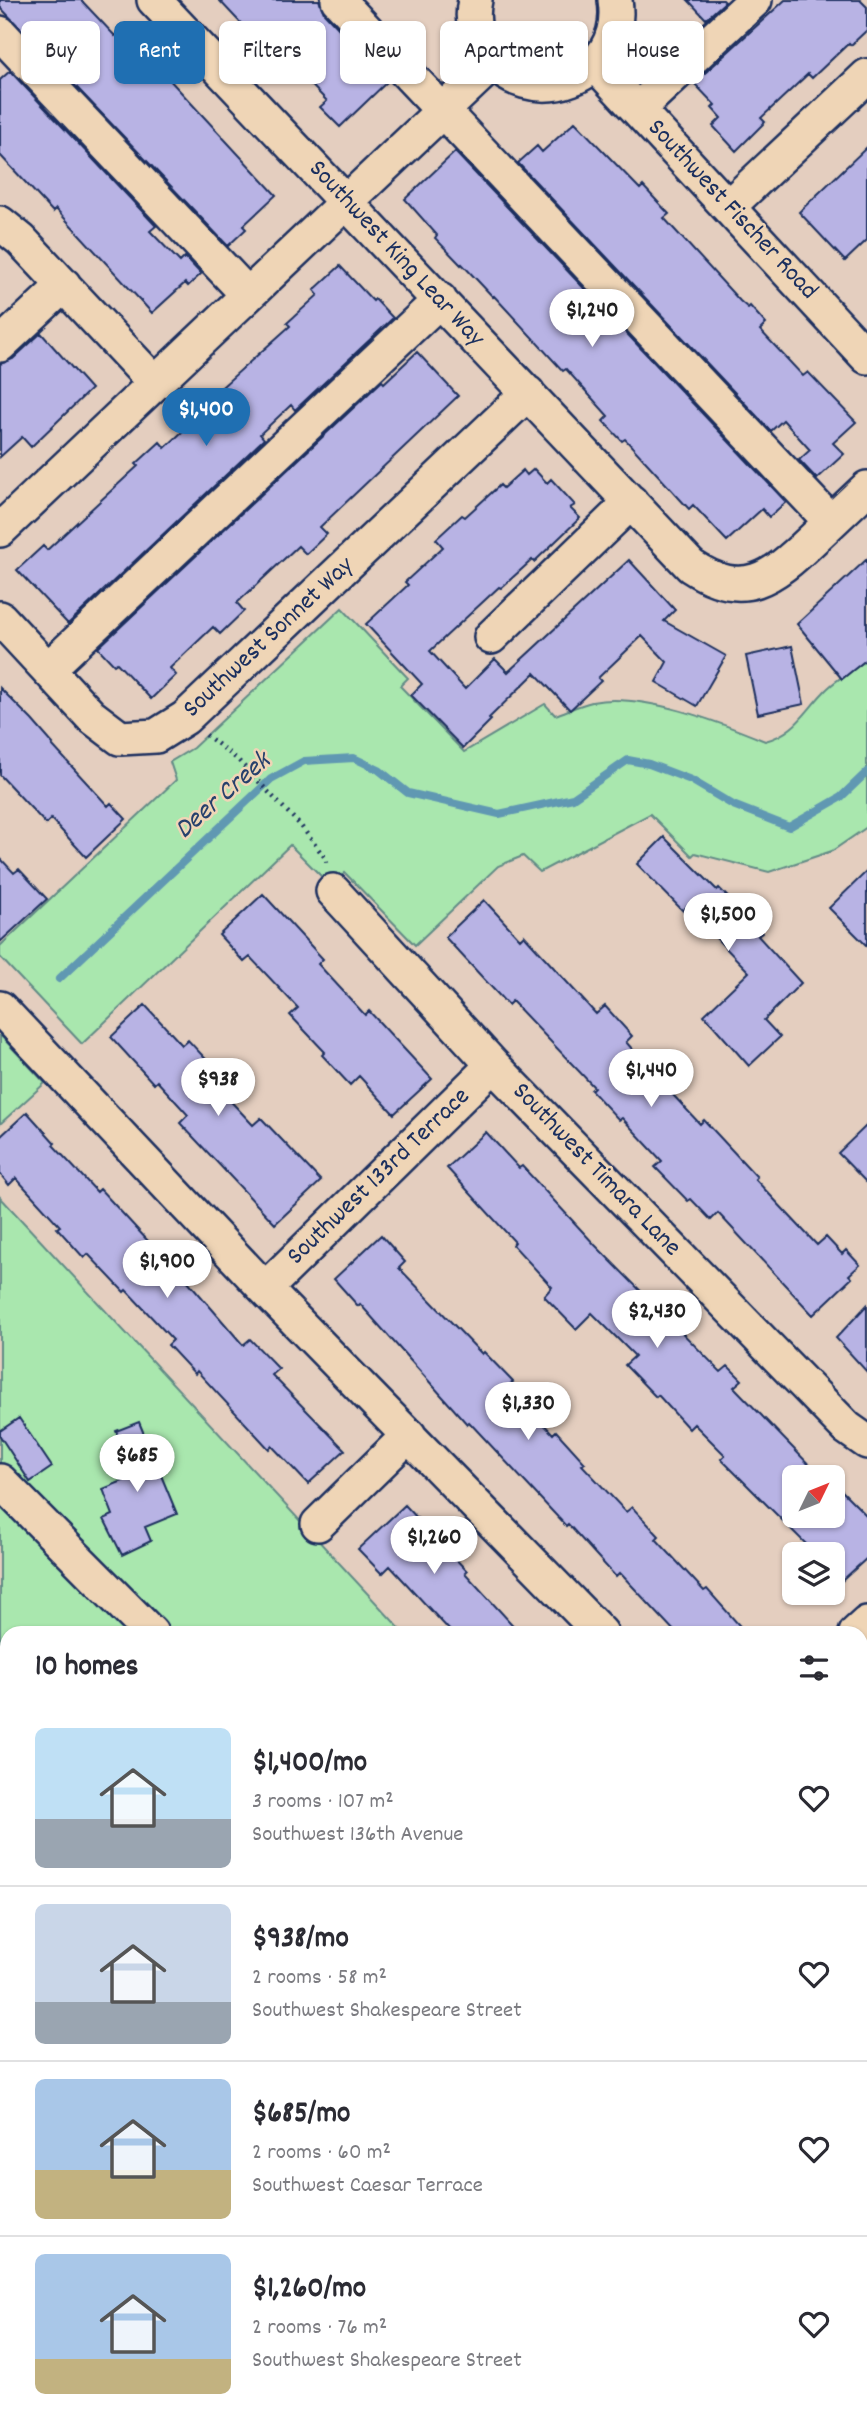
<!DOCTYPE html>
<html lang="en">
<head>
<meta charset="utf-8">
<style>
	body { margin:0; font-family:Dekko,sans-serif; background:#f2f2f3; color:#2b2b33; height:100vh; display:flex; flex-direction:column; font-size:26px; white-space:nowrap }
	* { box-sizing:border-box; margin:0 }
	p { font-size:23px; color:#7c7c81 }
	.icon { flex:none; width:38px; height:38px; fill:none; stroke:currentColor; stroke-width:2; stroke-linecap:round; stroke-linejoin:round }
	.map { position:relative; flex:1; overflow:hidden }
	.sheet { position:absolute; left:0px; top:1626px; width:868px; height:800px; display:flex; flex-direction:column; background:#fff; border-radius:21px 21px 0 0; box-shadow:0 2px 5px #0004 }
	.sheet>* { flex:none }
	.hud { position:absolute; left:21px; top:21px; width:826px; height:63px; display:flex; gap:14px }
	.needle { width:46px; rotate:47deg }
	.controls { position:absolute; left:782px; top:1465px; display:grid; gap:14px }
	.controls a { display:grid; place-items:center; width:63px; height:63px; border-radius:10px; background:#fff; box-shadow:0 2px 5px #0004; font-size:35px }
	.price { position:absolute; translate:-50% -60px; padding:0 16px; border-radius:24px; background:#fff; color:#222; font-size:23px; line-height:46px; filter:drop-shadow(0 2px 4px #0008) }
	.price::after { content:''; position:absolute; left:50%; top:42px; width:21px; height:16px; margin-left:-10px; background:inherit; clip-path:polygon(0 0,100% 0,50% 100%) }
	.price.active { background:#1f6fb2; color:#fff }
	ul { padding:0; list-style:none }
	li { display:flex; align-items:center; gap:21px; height:175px; padding:0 35px }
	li+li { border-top:2px solid #e1e1e2 }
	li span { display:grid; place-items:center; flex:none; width:196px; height:140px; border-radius:10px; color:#555 }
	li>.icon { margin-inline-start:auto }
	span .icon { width:84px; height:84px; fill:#fffc; stroke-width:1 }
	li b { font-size:30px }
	h2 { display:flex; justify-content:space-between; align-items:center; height:84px; padding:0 35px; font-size:30px }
	.chip { padding:0 24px; border-radius:10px; background:#fff; box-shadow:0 2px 5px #0004; font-size:24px; line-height:63px }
	.chip.active { background:#1f6fb2; color:#fff }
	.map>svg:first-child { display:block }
	.green { fill:#a9e7ae; stroke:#628b86; stroke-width:2 }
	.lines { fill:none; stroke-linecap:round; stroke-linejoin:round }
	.stream { stroke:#6098b2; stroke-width:8 }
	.building { fill:#b8b3e4; stroke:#1b2f5e; stroke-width:2 }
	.minor-casing { stroke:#1b2f5e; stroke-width:38 }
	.path { stroke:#1b2f5e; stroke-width:4.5; stroke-dasharray:2 5; stroke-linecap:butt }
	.minor { stroke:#efd5b6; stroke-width:33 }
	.labels { text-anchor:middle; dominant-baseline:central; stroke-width:5; stroke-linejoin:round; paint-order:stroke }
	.street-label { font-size:26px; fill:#1b2f5e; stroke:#efd5b6 }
	.water-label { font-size:28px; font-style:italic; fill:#26406c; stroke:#efd5b6 }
</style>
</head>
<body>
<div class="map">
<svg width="867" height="2424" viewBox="0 0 867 2424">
	<rect width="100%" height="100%" fill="#e4cebf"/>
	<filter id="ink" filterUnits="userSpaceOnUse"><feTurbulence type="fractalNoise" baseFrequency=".0143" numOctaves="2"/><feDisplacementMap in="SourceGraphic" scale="14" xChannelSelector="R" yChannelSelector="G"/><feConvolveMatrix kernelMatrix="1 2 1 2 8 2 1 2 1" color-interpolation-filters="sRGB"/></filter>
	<g filter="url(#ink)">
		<path class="green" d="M342 608 408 678 400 686 464 752 545 704 555 715C567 711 579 705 592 702 642 692 719 722 765 741 794 734 804 713 823 693 834 680 853 670 867 660V827L832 851 769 872 695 853 692 856 650 814 540 872 523 856 498 866 415 945 345 873 331 886 290 845 82 1044 0 957V946L176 780 170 762 193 748Z
			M0 1035 45 1083 0 1124Z
			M0 1197 404 1633H7V1719L0 1712Z
			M0 2124 7 2131V2414L0 2421Z"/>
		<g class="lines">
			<path class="stream" d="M59 979 271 779 304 761 354 758 379 770 408 793 499 814 573 798 628 760 649 764 691 780 733 805 789 827 841 797 867 772"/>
		</g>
		<path class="building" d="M0 0H81L115 36 117 34 150 69 155 64 276 195 243 226 246 229 228 246 0 7Z
			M219 0H319L324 13 388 81 340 127 320 107 327 101 285 58 279 64Z
			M688 0H723L725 2 706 19Z
			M785 0H860L867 7V30L851 45 849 43 812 78 808 74 761 118 765 122 736 151 713 126 721 118 712 108 715 105 694 83Z
			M10 71 156 226 150 231 180 262 185 257 201 274 188 286 185 283 152 313 56 209 53 212 0 155V80Z
			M575 122 640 189 643 186 669 214 664 218 740 301 748 308 750 306 766 324 760 330 803 376 808 372 856 422 833 443 844 454 817 479 799 460 810 450 783 420 771 431 518 163 537 146 542 152Z
			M867 147V240L845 261 799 212Z
			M455 152 786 502 769 517 762 509 727 541 693 505 689 509 625 439 622 441 603 421 608 416 566 369 563 371 494 296 493 297 462 264 461 265 435 238 437 235 405 199Z
			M340 266 373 301 375 299 393 318 295 410 291 405 260 434 264 439 68 624 17 570 43 546 47 550 138 466 136 464 160 442 165 448 218 398 214 394 290 326 287 323 318 295 314 290Z
			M41 333 91 389 31 447 22 437 0 457V364L13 359Z
			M417 352 458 396 320 527 327 534 306 554 298 546 237 603 244 611 220 634 213 627 170 668 176 675 151 699 117 663 114 665 98 648 382 381 384 383Z
			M534 469 547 483 551 479 575 505 570 508 580 518 534 562 532 560 501 588 499 587 430 651 465 689 495 659 508 672 629 560 675 610 664 621 726 656 697 706 656 682 667 662 642 636 598 678 601 681 570 710 535 673 489 718 491 720 463 748 411 695 422 684 366 624 408 585 405 582 443 547 436 539 462 515 465 517 500 485 503 488 523 470 527 475Z
			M867 559V659L842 679 797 624Z
			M792 646 804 704 758 714 746 656Z
			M0 688 32 720 53 744 52 745 108 806 111 803 126 819 86 857 51 819 46 824 0 775Z
			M664 837 717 890 719 888 762 933 758 936 801 983 764 1020 780 1037 749 1066 704 1015 749 972 686 907 683 911 637 864Z
			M0 858 14 873 19 869 47 899 0 942Z
			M867 871V946L829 908Z
			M263 894 323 959 318 964 365 1015 369 1011 432 1079 394 1114 359 1076 350 1085 322 1055 325 1052 290 1015 298 1008 250 957 244 962 219 935Z
			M484 900 520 939 524 935 596 1014 605 1006 632 1036 626 1042 661 1082 700 1124 704 1120 757 1177 755 1179 817 1245 826 1237 842 1254 846 1250 860 1265 849 1275 852 1278 813 1315 718 1213 711 1220 691 1199 688 1201 655 1167 662 1161 622 1118 619 1120 591 1090 594 1087 512 1001 508 1005 445 937Z
			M145 1005 182 1045 188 1040 216 1070 208 1077 253 1125 261 1118 321 1181 275 1224 180 1123 188 1115 157 1081 154 1084 111 1037Z
			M27 1112 55 1143 53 1145 97 1192 100 1189 173 1268 175 1266 243 1345 250 1339 279 1369 272 1375 345 1450 308 1484 272 1446 269 1449 197 1371 195 1374 168 1345 173 1340 126 1290 124 1292 88 1254 84 1258 57 1228 60 1226 16 1178 9 1185 0 1174V1137Z
			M867 1125V1183L838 1153Z
			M486 1132 519 1168 522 1166 595 1245 721 1372 728 1366 742 1380 734 1387 821 1477H794V1516H833V1482L867 1516V1558L833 1589V1554H816L721 1459 725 1455 694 1424 689 1429 658 1395 656 1397 625 1365 635 1356 592 1313 576 1329 544 1296 552 1287 513 1245 515 1242 447 1168Z
			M381 1235 405 1262 399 1268 482 1354 484 1352 513 1382 508 1386 553 1434 556 1431 585 1463 582 1465 626 1512 632 1507 659 1536 656 1539 704 1591 707 1589 746 1633H676L620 1573 616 1577 568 1524 566 1526 469 1422 467 1424 360 1304 358 1306 334 1279Z
			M867 1305V1372L836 1338Z
			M19 1418 52 1467 30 1482 0 1436V1431Z
			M139 1422 177 1514 145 1527 151 1541 122 1555 104 1519 113 1515 103 1489 135 1476 116 1431Z
			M405 1505 467 1571 465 1573 520 1633H452L390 1566 382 1574 358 1549Z"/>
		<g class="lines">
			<defs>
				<path id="minor" d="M154 0 691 566C744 601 772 578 812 540 831 522 849 505 867 488
					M338 0 831 522
					M475 0C471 18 474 35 484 51 528 116 627 78 615 0
					M0 33 248 295
					M596 65 867 357
					M638 109 755 0
					M729 206 867 76
					M0 223 21 240 155 383
					M0 345 64 285
					M0 530 493 63
					M0 618 91 716 120 738 156 736 185 718 528 393
					M491 637 631 502
					M48 669 440 300
					M333 891 493 1065 847 1428 867 1442
					M0 1008 265 1289 601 1633
					M265 1289 493 1065
					M0 1481 151 1633
					M318 1524 409 1435
					M856 1633 867 1623
					M0 1825 7 1818
					M861 1906 867 1912
					M0 1935 7 1943
					M861 2366 867 2372
					M474 2418 479 2424
					M19 2424 25 2418"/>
			</defs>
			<use href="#minor" class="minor-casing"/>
			<path class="path" d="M206 735 237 759 301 826 326 859 327 866"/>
			<use href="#minor" class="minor"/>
		</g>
	</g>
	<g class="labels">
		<g class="street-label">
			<text transform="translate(732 210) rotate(47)">Southwest Fischer Road</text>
			<text transform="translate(396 254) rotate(47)">Southwest King Lear Way</text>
			<text transform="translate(269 638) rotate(-43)">Southwest Sonnet Way</text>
			<text transform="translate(596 1170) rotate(46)">Southwest Timara Lane</text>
			<text transform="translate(379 1177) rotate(-44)">Southwest 133rd Terrace</text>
		</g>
		<g class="water-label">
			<text transform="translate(224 797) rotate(-41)">Deer Creek</text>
		</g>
	</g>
</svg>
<div class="controls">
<a><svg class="needle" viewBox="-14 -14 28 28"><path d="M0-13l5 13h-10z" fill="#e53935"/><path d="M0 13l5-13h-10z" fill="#7c7c81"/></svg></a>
<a><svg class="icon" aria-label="layers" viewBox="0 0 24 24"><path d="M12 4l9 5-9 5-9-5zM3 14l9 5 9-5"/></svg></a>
</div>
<b class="price" style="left:592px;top:349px">$1,240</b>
<b class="price active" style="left:206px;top:448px">$1,400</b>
<b class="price" style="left:728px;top:953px">$1,500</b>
<b class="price" style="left:651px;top:1109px">$1,440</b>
<b class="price" style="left:218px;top:1118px">$938</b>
<b class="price" style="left:167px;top:1300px">$1,900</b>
<b class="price" style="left:657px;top:1350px">$2,430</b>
<b class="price" style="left:528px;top:1442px">$1,330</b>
<b class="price" style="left:137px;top:1494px">$685</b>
<b class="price" style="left:434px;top:1576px">$1,260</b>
<div class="hud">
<a class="chip">Buy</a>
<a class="chip active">Rent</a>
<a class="chip">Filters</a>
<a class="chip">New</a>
<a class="chip">Apartment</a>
<a class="chip">House</a>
</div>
<section class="sheet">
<h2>10 homes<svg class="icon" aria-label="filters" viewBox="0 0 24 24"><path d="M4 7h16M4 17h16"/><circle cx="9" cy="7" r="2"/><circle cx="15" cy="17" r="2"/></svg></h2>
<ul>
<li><span style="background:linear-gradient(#bfe0f5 65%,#9aa5b1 0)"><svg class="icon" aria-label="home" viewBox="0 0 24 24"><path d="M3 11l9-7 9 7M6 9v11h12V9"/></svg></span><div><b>$1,400/mo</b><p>3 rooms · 107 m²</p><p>Southwest 136th Avenue</p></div><svg class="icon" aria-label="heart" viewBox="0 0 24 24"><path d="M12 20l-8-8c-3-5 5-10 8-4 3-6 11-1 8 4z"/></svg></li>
<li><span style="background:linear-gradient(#c9d6e8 70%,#9aa5b1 0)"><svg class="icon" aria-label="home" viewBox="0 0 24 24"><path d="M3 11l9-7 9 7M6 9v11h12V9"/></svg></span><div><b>$938/mo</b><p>2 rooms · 58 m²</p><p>Southwest Shakespeare Street</p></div><svg class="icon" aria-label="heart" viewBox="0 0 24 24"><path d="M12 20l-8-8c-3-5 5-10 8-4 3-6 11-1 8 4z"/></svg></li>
<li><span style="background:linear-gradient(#a9c7e8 65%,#c2b280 0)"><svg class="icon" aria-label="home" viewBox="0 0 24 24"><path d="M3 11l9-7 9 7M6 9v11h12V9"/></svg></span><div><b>$685/mo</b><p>2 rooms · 60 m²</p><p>Southwest Caesar Terrace</p></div><svg class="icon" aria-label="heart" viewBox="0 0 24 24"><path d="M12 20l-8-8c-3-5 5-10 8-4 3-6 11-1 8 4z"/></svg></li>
<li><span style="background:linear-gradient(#a9c7e8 75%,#c2b280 0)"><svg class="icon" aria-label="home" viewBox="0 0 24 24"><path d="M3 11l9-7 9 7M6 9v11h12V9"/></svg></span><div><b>$1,260/mo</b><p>2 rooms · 76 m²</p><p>Southwest Shakespeare Street</p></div><svg class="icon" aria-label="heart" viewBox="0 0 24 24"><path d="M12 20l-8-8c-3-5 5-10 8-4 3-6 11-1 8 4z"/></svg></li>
</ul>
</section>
</div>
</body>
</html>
